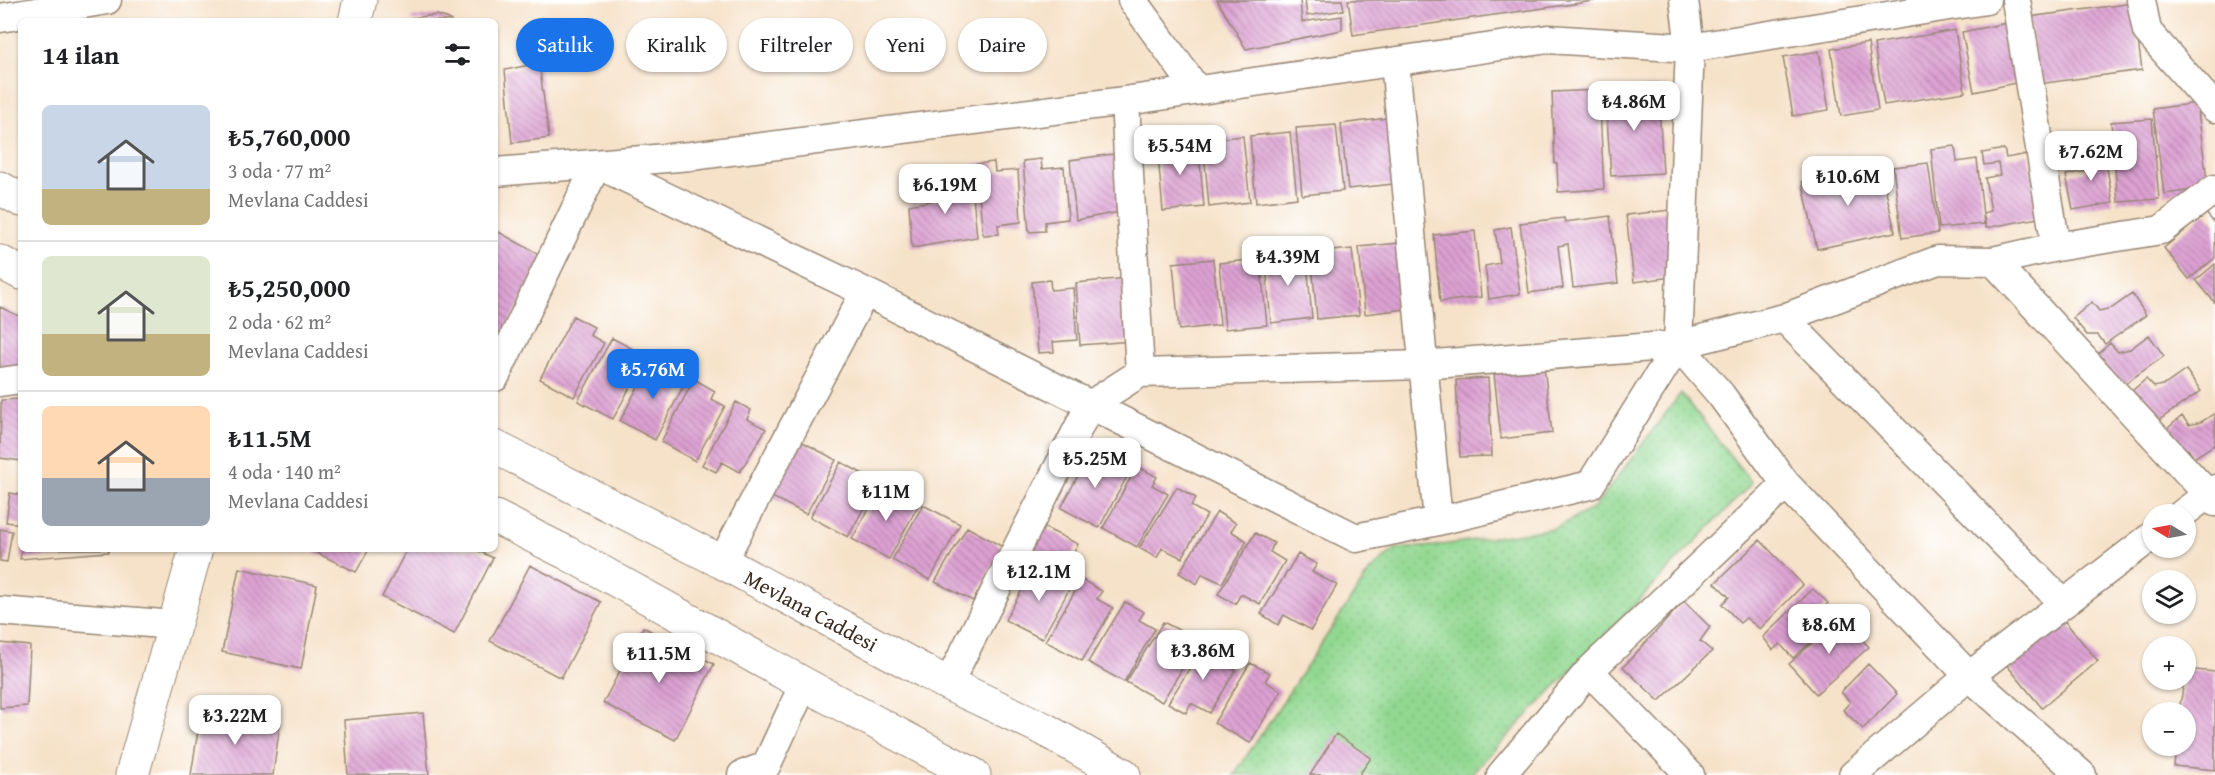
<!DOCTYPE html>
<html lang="tr">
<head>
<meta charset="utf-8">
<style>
	body { margin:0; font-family:"Gentium Book Plus",serif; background:#f2f2f2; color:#202124; height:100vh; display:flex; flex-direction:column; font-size:22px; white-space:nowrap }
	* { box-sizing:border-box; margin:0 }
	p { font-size:20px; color:#757577 }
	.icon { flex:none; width:33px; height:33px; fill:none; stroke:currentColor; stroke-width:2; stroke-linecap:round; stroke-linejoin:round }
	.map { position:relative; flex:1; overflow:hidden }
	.details { position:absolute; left:18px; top:18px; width:480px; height:534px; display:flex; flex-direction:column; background:#fff; border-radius:9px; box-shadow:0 2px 4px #0004 }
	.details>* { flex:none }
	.banner { position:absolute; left:516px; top:18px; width:570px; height:54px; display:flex; gap:12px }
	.needle { width:39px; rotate:280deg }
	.buttons { position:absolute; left:2142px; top:504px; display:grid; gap:12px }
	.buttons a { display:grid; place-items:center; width:54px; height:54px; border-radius:50%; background:#fff; box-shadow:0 2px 4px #0004; font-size:30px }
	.price { position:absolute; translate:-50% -51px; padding:0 14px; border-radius:12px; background:#fff; color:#222; font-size:20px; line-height:39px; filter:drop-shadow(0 2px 3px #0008) }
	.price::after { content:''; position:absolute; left:50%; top:36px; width:18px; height:14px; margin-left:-9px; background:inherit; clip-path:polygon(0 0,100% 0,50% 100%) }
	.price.selected { background:#1a73e8; color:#fff }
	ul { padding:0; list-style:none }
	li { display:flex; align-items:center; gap:18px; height:150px; padding:0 24px }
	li+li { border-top:2px solid #e0e0e0 }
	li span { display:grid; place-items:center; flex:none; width:168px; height:120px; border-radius:9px; color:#555 }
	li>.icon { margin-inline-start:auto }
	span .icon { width:72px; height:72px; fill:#fffc; stroke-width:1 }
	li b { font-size:26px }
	h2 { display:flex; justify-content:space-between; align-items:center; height:72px; padding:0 24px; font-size:26px }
	.tag { padding:0 21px; border-radius:27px; background:#fff; box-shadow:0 2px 4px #0004; font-size:21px; line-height:54px }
	.tag.selected { background:#1a73e8; color:#fff }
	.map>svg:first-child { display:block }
	.grass { fill:url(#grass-dots); stroke:#668158; stroke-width:1.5 }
	.building { fill:url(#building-back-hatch) }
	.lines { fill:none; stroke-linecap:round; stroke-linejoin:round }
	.street-casing { stroke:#988674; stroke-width:31 }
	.secondary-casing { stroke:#988674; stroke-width:35 }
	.street { stroke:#fff; stroke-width:28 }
	.secondary { stroke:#fff; stroke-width:33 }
	.labels { text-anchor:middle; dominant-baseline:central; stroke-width:6; stroke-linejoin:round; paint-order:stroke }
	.street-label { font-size:21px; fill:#3b2a1e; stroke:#fff }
</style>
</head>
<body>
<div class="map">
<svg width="2215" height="775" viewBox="0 0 2215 775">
	<defs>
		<pattern id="grass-dots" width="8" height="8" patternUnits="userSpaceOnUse" patternTransform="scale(1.5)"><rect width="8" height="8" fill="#92d891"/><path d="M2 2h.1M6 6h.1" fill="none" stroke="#7fba7d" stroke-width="1.8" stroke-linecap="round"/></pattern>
		<pattern id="building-back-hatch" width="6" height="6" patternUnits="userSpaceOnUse" patternTransform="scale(1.5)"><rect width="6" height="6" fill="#dda2d3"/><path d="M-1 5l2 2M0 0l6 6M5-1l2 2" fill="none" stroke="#b484ab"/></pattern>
	</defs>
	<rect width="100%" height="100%" fill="#fff"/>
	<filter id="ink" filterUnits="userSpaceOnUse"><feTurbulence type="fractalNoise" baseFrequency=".0167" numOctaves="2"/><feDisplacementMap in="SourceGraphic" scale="12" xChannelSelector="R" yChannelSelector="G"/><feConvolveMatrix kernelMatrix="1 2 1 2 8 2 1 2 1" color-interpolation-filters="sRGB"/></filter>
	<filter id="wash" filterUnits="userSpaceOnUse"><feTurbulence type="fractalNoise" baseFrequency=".008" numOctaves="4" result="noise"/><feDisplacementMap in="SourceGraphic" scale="24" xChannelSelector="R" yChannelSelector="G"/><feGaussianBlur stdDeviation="1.35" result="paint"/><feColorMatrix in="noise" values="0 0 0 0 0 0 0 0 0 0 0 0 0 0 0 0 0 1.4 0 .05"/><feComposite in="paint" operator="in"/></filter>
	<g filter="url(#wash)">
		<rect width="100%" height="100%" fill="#f6e2c9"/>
		<path class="grass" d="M1681 393 1752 483 1470 775H1234L1369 572 1395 549 1435 546 1555 528 1594 508Z"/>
		<g id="blocks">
			<path class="building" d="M1217 0H1300L1302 22 1342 16V30L1246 49Z
				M1305 0H1342L1344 10 1307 16Z
				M1348 0H1594V1L1353 35Z
				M2133 3 2142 70 2038 84 2029 17Z
				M437 15 449 19 451 21H411V18Z
				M2007 23 2020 82 1974 92 1962 32Z
				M1955 30 1965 92 1884 105 1874 44Z
				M1868 43 1878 110 1841 116 1831 49Z
				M1819 51 1829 110 1793 116 1783 57Z
				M539 63 549 138 512 143 505 70Z
				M1658 87 1663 173 1611 176 1605 91Z
				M1599 90 1604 189 1558 192 1557 164H1555L1552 92Z
				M2197 103 2208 188 2164 194 2153 109Z
				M1387 118 1393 184 1348 189 1341 124Z
				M2152 119 2159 199 2118 202 2111 122Z
				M1336 125 1343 191 1302 195 1296 128Z
				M1290 132 1297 198 1256 203 1250 136Z
				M1243 136 1250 202 1209 207 1203 140Z
				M1198 141 1204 207 1163 211 1157 145Z
				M2103 145 2113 203 2073 210 2066 175 2088 171 2084 148Z
				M1955 146 1957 162 1977 159 1984 224 1939 228 1931 149Z
				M2004 149 2006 158 2028 154 2039 218 1986 228 1983 213 1991 211 1985 178 2000 175 1998 163 1984 165 1982 153Z
				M1113 154 1120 212 1076 220 1070 160Z
				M1041 159 1042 169 1064 167 1068 219 1045 222V231L1029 232 1023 161Z
				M994 162 995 172 1018 170 1021 222 998 225 999 234 983 235 976 164Z
				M1928 163 1938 233 1902 238 1893 167Z
				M1880 164 1895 232 1817 249 1802 181Z
				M971 176 977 237 912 248 909 205 937 200 936 181Z
				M1671 210 1679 276 1634 282 1626 215Z
				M2206 213 2215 224V258L2189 279 2164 248Z
				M1610 216 1618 283 1573 288 1568 244 1558 246 1563 288 1529 293 1520 223 1564 218 1565 222Z
				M1511 227 1520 294 1489 299 1485 266 1500 263 1495 230Z
				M495 230 544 257 495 350Z
				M1475 231 1481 297 1440 302 1434 235Z
				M1399 243 1406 309 1365 314 1359 247Z
				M1352 249 1359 315 1317 319 1311 253Z
				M1306 252 1312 318 1271 323 1265 256Z
				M1213 259 1220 325 1179 330 1173 263Z
				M1260 259 1267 325 1225 329 1219 263Z
				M2215 264V303L2196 280Z
				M1127 278 1133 341 1080 345 1076 283Z
				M1050 280 1051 290 1073 288 1077 340 1053 342 1054 352 1038 353 1032 282Z
				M2132 294 2146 315 2105 344 2098 335H2087L2073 318 2092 302 2099 311 2112 308Z
				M0 307 21 317V366L0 370Z
				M573 316 594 327 590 335 604 343 574 397 540 379Z
				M2149 335 2164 356 2123 385 2091 360 2110 343 2118 352 2130 349Z
				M612 338 633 349 628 357 642 365 613 419 578 401Z
				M653 358 675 370 670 378 684 385 655 440 620 421Z
				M1543 358 1552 433 1501 439 1493 364Z
				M2186 370 2201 391 2159 420 2152 412H2142L2127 395 2146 379 2154 387 2166 384Z
				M1488 378 1492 456 1460 457 1456 380Z
				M694 379 715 391 711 399 725 406 695 461 661 442Z
				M21 399V461L0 458 1 400Z
				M736 402 751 410 747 419 766 429 740 472 722 462 716 472 702 465Z
				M2215 413V444L2194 458 2188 449 2176 450 2162 433 2182 416 2189 425 2201 422Z
				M799 440 836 460 806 514 768 495Z
				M1091 451 1130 471 1099 528 1061 508Z
				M841 462 878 482 848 537 810 517Z
				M1137 466 1157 477 1152 485 1168 494 1137 547 1103 528Z
				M883 484 919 504 889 559 852 539Z
				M1177 487 1196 498 1191 506 1207 515 1182 558 1162 548 1157 558 1139 548Z
				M10 493 21 495V524L6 522Z
				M923 505 960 524 930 580 892 560Z
				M1217 512 1236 523 1231 531 1247 541 1222 583 1202 574 1197 584 1179 573Z
				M1035 523 1078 544 1063 573 1032 557 1025 572 1013 566Z
				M967 527 1003 547 973 601 935 582Z
				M0 529 12 531 7 562 0 561Z
				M1255 533 1274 543 1270 552 1285 561 1260 604 1241 594 1235 604 1218 594Z
				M1760 540 1803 585 1760 629 1746 618 1740 623 1722 604 1729 597 1715 583Z
				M22 549H109L108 552 20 559Z
				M309 549H369L356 572Z
				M407 549H475L493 558 454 634 382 597Z
				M1298 554 1317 564 1312 572 1337 585 1311 630 1284 615 1278 625 1261 614Z
				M530 565 601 602 561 678 490 641Z
				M1036 565 1072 584 1042 639 1005 620Z
				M239 568 317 585 301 669 222 652Z
				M1082 580 1102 591 1097 599 1113 608 1082 661 1045 641Z
				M1813 589 1828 603 1818 614 1830 625 1793 658 1780 644 1773 650 1763 637Z
				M1684 601 1710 627 1700 641 1712 651 1659 701 1623 667Z
				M1125 602 1144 612 1139 620 1155 629 1124 682 1088 662Z
				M2057 612 2098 661 2042 708 2001 658Z
				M1841 617 1869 647 1816 694 1789 664Z
				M1163 622 1183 632 1178 640 1194 649 1162 702 1126 682Z
				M643 627 714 664 675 740 603 703Z
				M1206 642 1224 653 1220 661 1236 670 1210 713 1191 703 1186 713 1168 703Z
				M0 643 30 646 27 706 0 708Z
				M1250 663 1270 673 1265 681 1281 691 1250 743 1214 723Z
				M1868 664 1897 694 1863 729 1843 710 1850 702 1841 692Z
				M2186 669 2215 672V770L2174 766 2176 746H2186V712H2179Z
				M201 712 280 724 273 775H191Z
				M423 713 429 775H348L344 720Z
				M1336 734 1371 758 1359 775H1310Z"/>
		</g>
	</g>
	<g filter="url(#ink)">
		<use href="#blocks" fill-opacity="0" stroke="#988674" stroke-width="1.5"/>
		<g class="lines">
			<defs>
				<path id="street" d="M1132 0 1197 90
					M1684 0 1690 48 1678 345 1721 395 1786 484 1969 676 2082 775
					M2016 0 2056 247
					M2141 0 2147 31 2215 108
					M0 18 107 0
					M1395 62 1438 521
					M1125 101 1140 373
					M495 172 691 156 1125 101 1548 39 1690 48 1986 0
					M1993 261 2215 502
					M1784 318 2063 603
					M1678 345 1784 318 1938 260 1993 261 2056 247 2161 230 2215 189
					M495 377 597 164 865 292 1356 538 1438 521 1590 485 1678 345 1422 365 1140 373 1090 405 948 684
					M0 382 21 379
					M2182 514 2215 489
					M722 562 865 292
					M0 611 175 625
					M1589 671 1690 775
					M742 775 766 766 804 684
					M1501 775 1589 671 1786 484
					M1853 775 1969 676 2152 536"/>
				<g id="secondary">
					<path d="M355 21 360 0"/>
					<path d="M0 188 21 200"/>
					<path d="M0 262 21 273"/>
					<path id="s1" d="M495 447 722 562 948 684 1044 729 1124 775"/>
					<path d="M495 517 567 553 804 684 974 775"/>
					<path d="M132 775 196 549"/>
				</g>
			</defs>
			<use href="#street" class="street-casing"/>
			<use href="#secondary" class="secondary-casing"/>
			<use href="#street" class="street"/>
			<use href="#secondary" class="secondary"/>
		</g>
	</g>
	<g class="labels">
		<g class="street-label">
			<text stroke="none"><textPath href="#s1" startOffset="356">Mevlana Caddesi</textPath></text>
		</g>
	</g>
</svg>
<div class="buttons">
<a><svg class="needle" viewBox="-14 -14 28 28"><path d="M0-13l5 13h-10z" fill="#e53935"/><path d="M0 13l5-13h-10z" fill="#757577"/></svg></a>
<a><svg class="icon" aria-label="layers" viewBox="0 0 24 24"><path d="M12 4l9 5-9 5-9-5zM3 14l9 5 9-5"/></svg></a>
<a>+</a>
<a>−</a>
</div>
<b class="price" style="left:1634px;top:132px">₺4.86M</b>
<b class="price" style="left:1180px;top:176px">₺5.54M</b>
<b class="price" style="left:2091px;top:182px">₺7.62M</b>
<b class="price" style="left:1848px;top:207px">₺10.6M</b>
<b class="price" style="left:945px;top:215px">₺6.19M</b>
<b class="price" style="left:1288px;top:287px">₺4.39M</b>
<b class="price selected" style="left:653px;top:400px">₺5.76M</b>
<b class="price" style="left:1095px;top:489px">₺5.25M</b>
<b class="price" style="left:886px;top:522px">₺11M</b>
<b class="price" style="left:1039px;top:602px">₺12.1M</b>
<b class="price" style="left:1829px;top:655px">₺8.6M</b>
<b class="price" style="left:1203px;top:681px">₺3.86M</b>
<b class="price" style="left:659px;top:684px">₺11.5M</b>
<b class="price" style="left:235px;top:746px">₺3.22M</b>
<div class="banner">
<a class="tag selected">Satılık</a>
<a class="tag">Kiralık</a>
<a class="tag">Filtreler</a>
<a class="tag">Yeni</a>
<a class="tag">Daire</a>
</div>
<section class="details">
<h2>14 ilan<svg class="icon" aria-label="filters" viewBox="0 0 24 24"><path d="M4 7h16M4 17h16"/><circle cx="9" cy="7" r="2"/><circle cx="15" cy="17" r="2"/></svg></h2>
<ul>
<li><span style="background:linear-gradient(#c9d6e8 70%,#c2b280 0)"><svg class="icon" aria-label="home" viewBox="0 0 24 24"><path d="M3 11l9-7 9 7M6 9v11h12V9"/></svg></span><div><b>₺5,760,000</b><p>3 oda · 77 m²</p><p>Mevlana Caddesi</p></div></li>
<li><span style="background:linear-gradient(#dfe7d0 65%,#c2b280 0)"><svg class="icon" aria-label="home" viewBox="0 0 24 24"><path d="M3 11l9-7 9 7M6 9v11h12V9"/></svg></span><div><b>₺5,250,000</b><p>2 oda · 62 m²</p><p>Mevlana Caddesi</p></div></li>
<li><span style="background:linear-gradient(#ffd9b3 60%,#9aa5b1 0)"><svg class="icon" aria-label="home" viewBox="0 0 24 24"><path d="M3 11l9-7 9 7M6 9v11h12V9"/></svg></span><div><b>₺11.5M</b><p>4 oda · 140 m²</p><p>Mevlana Caddesi</p></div></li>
</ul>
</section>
</div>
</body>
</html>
